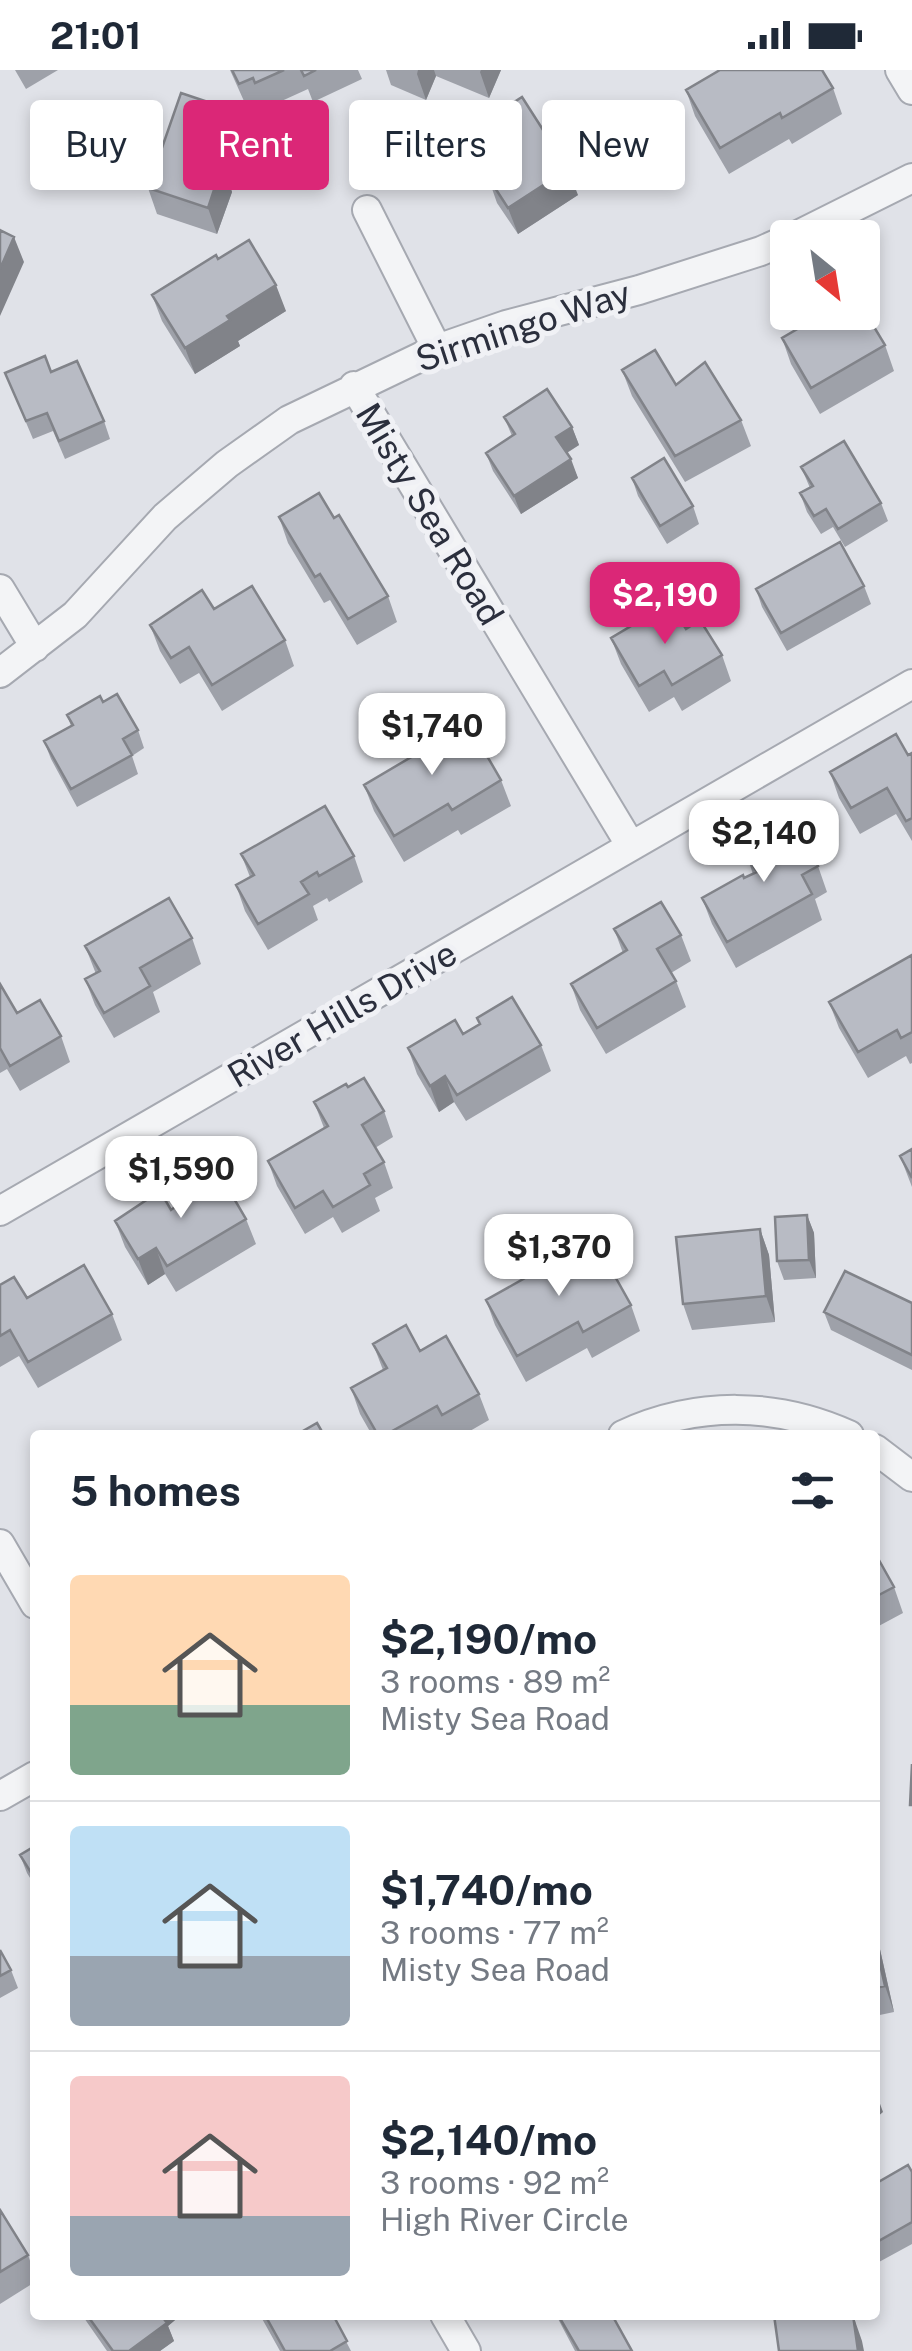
<!DOCTYPE html>
<html lang="en">
<head>
<meta charset="utf-8">
<style>
	body { margin:0; font-family:"Public Sans",sans-serif; background:#f2f2f3; color:#1f2937; height:100vh; display:flex; flex-direction:column; font-size:38px; white-space:nowrap }
	* { box-sizing:border-box; margin:0 }
	p { font-size:32px; color:#747a83 }
	.icon { flex:none; width:55px; height:55px; fill:none; stroke:currentColor; stroke-width:2; stroke-linecap:round; stroke-linejoin:round }
	.map { position:relative; flex:1; overflow:hidden }
	.side { position:absolute; left:30px; top:1360px; width:850px; height:890px; display:flex; flex-direction:column; background:#fff; border-radius:10px; box-shadow:0 5px 15px #0003 }
	.side>* { flex:none }
	.top-card { position:absolute; left:30px; top:30px; width:852px; height:90px; display:flex; gap:20px }
	.needle { width:65px; rotate:150deg }
	.tools { position:absolute; left:770px; top:150px; display:grid; gap:20px }
	.tools a { display:grid; place-items:center; width:110px; height:110px; border-radius:10px; background:#fff; box-shadow:0 5px 15px #0003; font-size:50px }
	.price { position:absolute; translate:-50% -85px; padding:0 22px; border-radius:20px; background:#fff; color:#222; font-size:32px; line-height:65px; filter:drop-shadow(0 2px 5px #0008) }
	.price::after { content:''; position:absolute; left:50%; top:60px; width:30px; height:22px; margin-left:-15px; background:inherit; clip-path:polygon(0 0,100% 0,50% 100%) }
	.price.selected { background:#db2777; color:#fff }
	ul { padding:0; list-style:none }
	li { display:flex; align-items:center; gap:30px; height:250px; padding:0 40px }
	li+li { border-top:2px solid #e0e1e3 }
	li span { display:grid; place-items:center; flex:none; width:280px; height:200px; border-radius:10px; color:#555 }
	li>.icon { margin-inline-start:auto }
	span .icon { width:120px; height:120px; fill:#fffc; stroke-width:1 }
	li b { font-size:42px }
	h2 { display:flex; justify-content:space-between; align-items:center; height:120px; padding:0 40px; font-size:42px }
	.chip { padding:0 35px; border-radius:10px; background:#fff; box-shadow:0 5px 15px #0003; font-size:35px; line-height:90px }
	.chip.selected { background:#db2777; color:#fff }
	.status { display:flex; justify-content:space-between; align-items:center; height:70px; padding:0 50px; background:#fff; direction:ltr }
	.status svg { height:28px; fill:currentColor }
	.map>svg:first-child { display:block }
	.lines { fill:none; stroke-linecap:round; stroke-linejoin:round }
	.minor-casing { stroke:#a6a9b1; stroke-width:32 }
	.minor { stroke:#f3f4f6; stroke-width:28 }
	.wall { fill:#9ea1a9 }
	.shaded-wall { fill:#818389 }
	.building { fill:#b8bbc4; stroke:#818389; stroke-width:2.5 }
	.labels { text-anchor:middle; dominant-baseline:central; stroke-width:10; stroke-linejoin:round; paint-order:stroke }
	.street-label { font-size:35px; fill:#2b2f3d; stroke:#f0f1f5 }
</style>
</head>
<body>
<div class="status"><b>21:01</b><svg viewBox="0 0 49 12"><path d="M0 12V9h3v3zM5 12V6h3v6zM10 12V3h3v9zM15 12V0h3v12zM26 1h20v11H26zM47 4h2v5h-2z"/></svg></div>
<div class="map">
<svg width="912" height="2281" viewBox="0 0 912 2281">
	<rect width="100%" height="100%" fill="#e0e2e8"/>
	<g class="lines">
		<defs>
			<path id="minor" d="M900 0 912 20
				M367 140 437 279
				M792 168 912 108
				M354 316 631 776
				M0 519 35 577
				M0 603 75 545 165 447 227 394 289 350 437 279 506 255 639 220 761 181 788 169
				M0 1141 912 614
				M623 1365C696 1331 776 1332 849 1365
				M875 1379 912 1407
				M0 1474 35 1534
				M0 1726 35 1706
				M445 2245 466 2281"/>
		</defs>
		<use href="#minor" class="minor-casing"/>
		<use href="#minor" class="minor"/>
	</g>
	<path class="wall" d="M15 0H58L26 19Z
		M230 0H358L362 9 313 32 308 19 264 39 262 34 248 40Z
		M386 0H501L489 28 436 6 426 30 391 15Z
		M833 18 842 44 792 74 789 69 729 104 695 46 686 20Z
		M181 23 260 72 247 110 232 105 229 114 232 122 217 164 157 144 148 118Z
		M472 59 578 125 518 164 497 133 488 107 493 103 482 85Z
		M218 189 286 241 238 271 240 276 195 304 162 251 152 225Z
		M821 242H862L885 275 894 301 820 344 791 294 782 268 826 256Z
		M622 300 741 350 751 376 685 412 632 326Z
		M5 303 104 351 110 369 65 389 53 361 33 369Z
		M504 347 572 357 579 375 567 383 578 408 521 444 493 401 486 383 512 366Z
		M801 397 881 433 888 451 845 477 833 457 821 464 807 442 800 423 810 418Z
		M632 408 693 436 699 454 667 474 638 426Z
		M279 447 334 448 388 526 397 552 357 575 330 530 324 533 288 473Z
		M864 516 871 534 787 581 762 537 756 519Z
		M214 539 285 570 294 596 222 641 199 603 180 614 160 581 150 555Z
		M686 559 722 585 731 611 682 641 674 627 649 642 621 594 611 568Z
		M103 632 138 660 144 678 132 686 138 704 77 737 51 689 44 671 71 656 67 645Z
		M408 667 459 677 501 710 511 736 461 765 458 760 404 792 374 741 364 715 415 685Z
		M912 683V771L896 744 860 764 839 728 830 702 908 685Z
		M779 767 818 796 827 822 815 829 822 850 736 898 712 854 702 828 753 804 745 781Z
		M241 784 354 786 363 812 329 832 327 828 313 836 318 850 268 880 245 841 236 815 250 807Z
		M614 859 681 865 691 891 671 903 676 911 686 937 606 984 580 940 571 914 623 883Z
		M192 868 201 894 153 922 160 942 114 968 95 935 85 909 96 904 85 876Z
		M912 885V993L910 994 906 986 868 1008 839 958 829 932Z
		M0 914 17 943 61 966 70 992 20 1021 7 999 0 1003Z
		M477 948 541 975 551 1001 466 1051 454 1032 439 1042 417 1004 408 978 463 964 479 954Z
		M348 1017 384 1041 393 1067 375 1078 384 1092 393 1118 375 1128 380 1141 342 1163 333 1147 305 1164 277 1116 268 1091 324 1058 314 1032Z
		M912 1079V1117L900 1086Z
		M210 1114 246 1149 256 1174 176 1222 165 1204 148 1215 125 1177 115 1151 171 1140 177 1136 174 1126Z
		M807 1145 814 1163 816 1208 784 1210 777 1191Z
		M760 1159 769 1185 775 1252 692 1260 683 1234Z
		M0 1215 27 1228 112 1244 122 1270 38 1318 19 1286 0 1297Z
		M486 1230 631 1235 640 1261 592 1288 587 1278 526 1312 495 1255Z
		M912 1233V1300L831 1260 824 1242Z
		M373 1274 420 1281 479 1324 489 1350 463 1365H448L446 1362 440 1365H372L360 1344 351 1318 383 1300Z
		M875 1483 894 1517 903 1543 875 1558Z
		M35 1776V1816L27 1803 20 1785Z
		M875 1857 894 1942 875 1946Z
		M0 1880 11 1900 18 1918 0 1928Z
		M912 2102V2174L879 2192 875 2186V2114Z
		M0 2140 28 2185 35 2205V2212L0 2234Z
		M82 2245H181L168 2256 174 2271 160 2281H107Z
		M260 2245H335L333 2246 351 2281H280Z
		M556 2245H612L632 2281H575Z"/>
	<path class="shaded-wall" d="M418 0H434L436 6 426 30 417 4Z
		M481 0H501L489 28 480 2Z
		M250 46 260 72 247 110 237 84Z
		M223 79 232 105 229 114 232 122 217 164 208 138 217 94Z
		M504 87 514 113 504 119 494 93Z
		M568 99 578 125 518 164 508 138Z
		M14 167 24 192 0 246V199Z
		M276 215 286 241 238 271 240 276 195 304 185 278 227 246Z
		M572 357 579 375 563 385 556 367Z
		M571 389 578 408 521 444 514 426Z
		M445 1006 454 1032 439 1042 430 1016Z
		M807 1145 814 1163 816 1208 809 1190Z
		M760 1159 769 1185 775 1252 766 1226Z
		M156 1178 165 1204 148 1215 138 1189Z
		M875 1857 894 1942 885 1916 875 1872Z
		M875 2020 883 2042 875 2049Z
		M160 2245H181L168 2256 174 2271 160 2281H129Z
		M853 2245 862 2271 864 2281H858Z"/>
	<path class="building" d="M232 0H284L255 13 253 8 239 14Z
		M301 0H316L304 6Z
		M720 0H822L833 18 782 48 780 43 720 78 686 20Z
		M181 23 250 46 237 84 223 79 217 94 222 96 208 138 148 118Z
		M522 27 568 99 508 138 488 107 509 93 504 87 494 93 472 59Z
		M0 160 14 167 0 199Z
		M249 170 276 215 227 246 230 250 185 278 152 225 216 185 218 189Z
		M862 237 885 275 811 318 782 268 818 247 824 257 829 254 823 242H862Z
		M655 280 676 315 705 292 741 350 675 386 622 300Z
		M45 286 51 302 77 291 104 351 59 371 47 343 26 351 5 303Z
		M547 319 572 357 556 367 571 389 514 426 486 383 515 364 504 347Z
		M844 371 881 433 838 459 826 439 814 446 800 423 813 416 801 397Z
		M664 388 693 436 660 456 632 408Z
		M319 423 334 448 339 445 388 526 348 549 320 504 315 507 279 447Z
		M840 472 864 516 781 563 756 519Z
		M252 516 285 570 212 615 189 577 171 588 150 555 202 520 214 539Z
		M670 533 686 559 700 550 722 585 672 615 664 601 639 616 611 568Z
		M117 624 138 660 123 669 132 685 71 719 44 671 73 655 67 645 100 626 103 632Z
		M442 647 459 677 476 667 501 710 452 740 448 734 394 766 364 715 418 683 408 667Z
		M896 664 908 685 912 683V748L906 751 887 718 851 738 830 702Z
		M325 736 354 786 319 806 317 802 301 812 309 824 258 854 236 815 254 805 241 784Z
		M796 757 818 796 802 805 812 824 727 872 702 828 743 805 744 808 757 802 745 781 776 763 779 767Z
		M169 828 192 868 140 898 150 916 104 943 85 909 100 901 85 876Z
		M661 832 681 865 657 879 676 911 597 958 571 914 627 880 614 859Z
		M912 885V962L901 968 897 960 858 982 829 932Z
		M0 914 17 943 40 930 61 966 10 996 0 978Z
		M512 927 541 975 457 1025 445 1006 430 1016 408 978 455 950 463 964 480 954 477 948Z
		M364 1008 384 1041 362 1055 384 1092 364 1104 370 1115 333 1137 323 1121 295 1138 268 1091 328 1056 314 1032 346 1014 348 1017Z
		M912 1079V1108L900 1086Z
		M205 1107 210 1114 222 1108 246 1149 167 1196 156 1178 138 1189 115 1151 160 1121 171 1140 179 1134 174 1126Z
		M807 1145 809 1190 777 1191 775 1147Z
		M760 1159 766 1226 683 1234 676 1167Z
		M594 1169 631 1235 583 1262 578 1252 517 1286 486 1230Z
		M84 1195 112 1244 28 1292 10 1260 0 1266V1215L14 1207 27 1228Z
		M845 1201 912 1233V1285L824 1242Z
		M406 1255 420 1281 446 1266 479 1324 442 1345 437 1336 385 1365H378L351 1318 387 1298 373 1274Z
		M317 1353 324 1365H296Z
		M875 1483 894 1517 875 1527Z
		M912 1694V1735H910Z
		M35 1776V1809L20 1785Z
		M875 1872 885 1916 875 1918Z
		M0 1880 11 1900 0 1906Z
		M908 2095 912 2102V2152L875 2173V2114Z
		M0 2140 28 2185 0 2202Z
		M87 2245H161L167 2253 129 2281H113Z
		M265 2245H333L347 2271 330 2281H285Z
		M558 2245H612L632 2281H579Z
		M774 2245H838V2247L853 2245 858 2281H779Z"/>
	<g class="labels">
		<g class="street-label">
			<text transform="translate(523 256) rotate(-18)">Sirmingo Way</text>
			<text transform="translate(430 444) rotate(59)">Misty Sea Road</text>
			<text transform="translate(342 944) rotate(-30)">River Hills Drive</text>
		</g>
	</g>
</svg>
<div class="tools">
<a><svg class="needle" viewBox="-14 -14 28 28"><path d="M0-13l5 13h-10z" fill="#e53935"/><path d="M0 13l5-13h-10z" fill="#747a83"/></svg></a>
</div>
<b class="price selected" style="left:665px;top:577px">$2,190</b>
<b class="price" style="left:432px;top:708px">$1,740</b>
<b class="price" style="left:764px;top:815px">$2,140</b>
<b class="price" style="left:181px;top:1151px">$1,590</b>
<b class="price" style="left:559px;top:1229px">$1,370</b>
<div class="top-card">
<a class="chip">Buy</a>
<a class="chip selected">Rent</a>
<a class="chip">Filters</a>
<a class="chip">New</a>
</div>
<section class="side">
<h2>5 homes<svg class="icon" aria-label="filters" viewBox="0 0 24 24"><path d="M4 7h16M4 17h16"/><circle cx="9" cy="7" r="2"/><circle cx="15" cy="17" r="2"/></svg></h2>
<ul>
<li><span style="background:linear-gradient(#ffd9b3 65%,#7fa58c 0)"><svg class="icon" aria-label="home" viewBox="0 0 24 24"><path d="M3 11l9-7 9 7M6 9v11h12V9"/></svg></span><div><b>$2,190/mo</b><p>3 rooms · 89 m²</p><p>Misty Sea Road</p></div></li>
<li><span style="background:linear-gradient(#bfe0f5 65%,#9aa5b1 0)"><svg class="icon" aria-label="home" viewBox="0 0 24 24"><path d="M3 11l9-7 9 7M6 9v11h12V9"/></svg></span><div><b>$1,740/mo</b><p>3 rooms · 77 m²</p><p>Misty Sea Road</p></div></li>
<li><span style="background:linear-gradient(#f6c9c9 70%,#9aa5b1 0)"><svg class="icon" aria-label="home" viewBox="0 0 24 24"><path d="M3 11l9-7 9 7M6 9v11h12V9"/></svg></span><div><b>$2,140/mo</b><p>3 rooms · 92 m²</p><p>High River Circle</p></div></li>
</ul>
</section>
</div>
</body>
</html>
